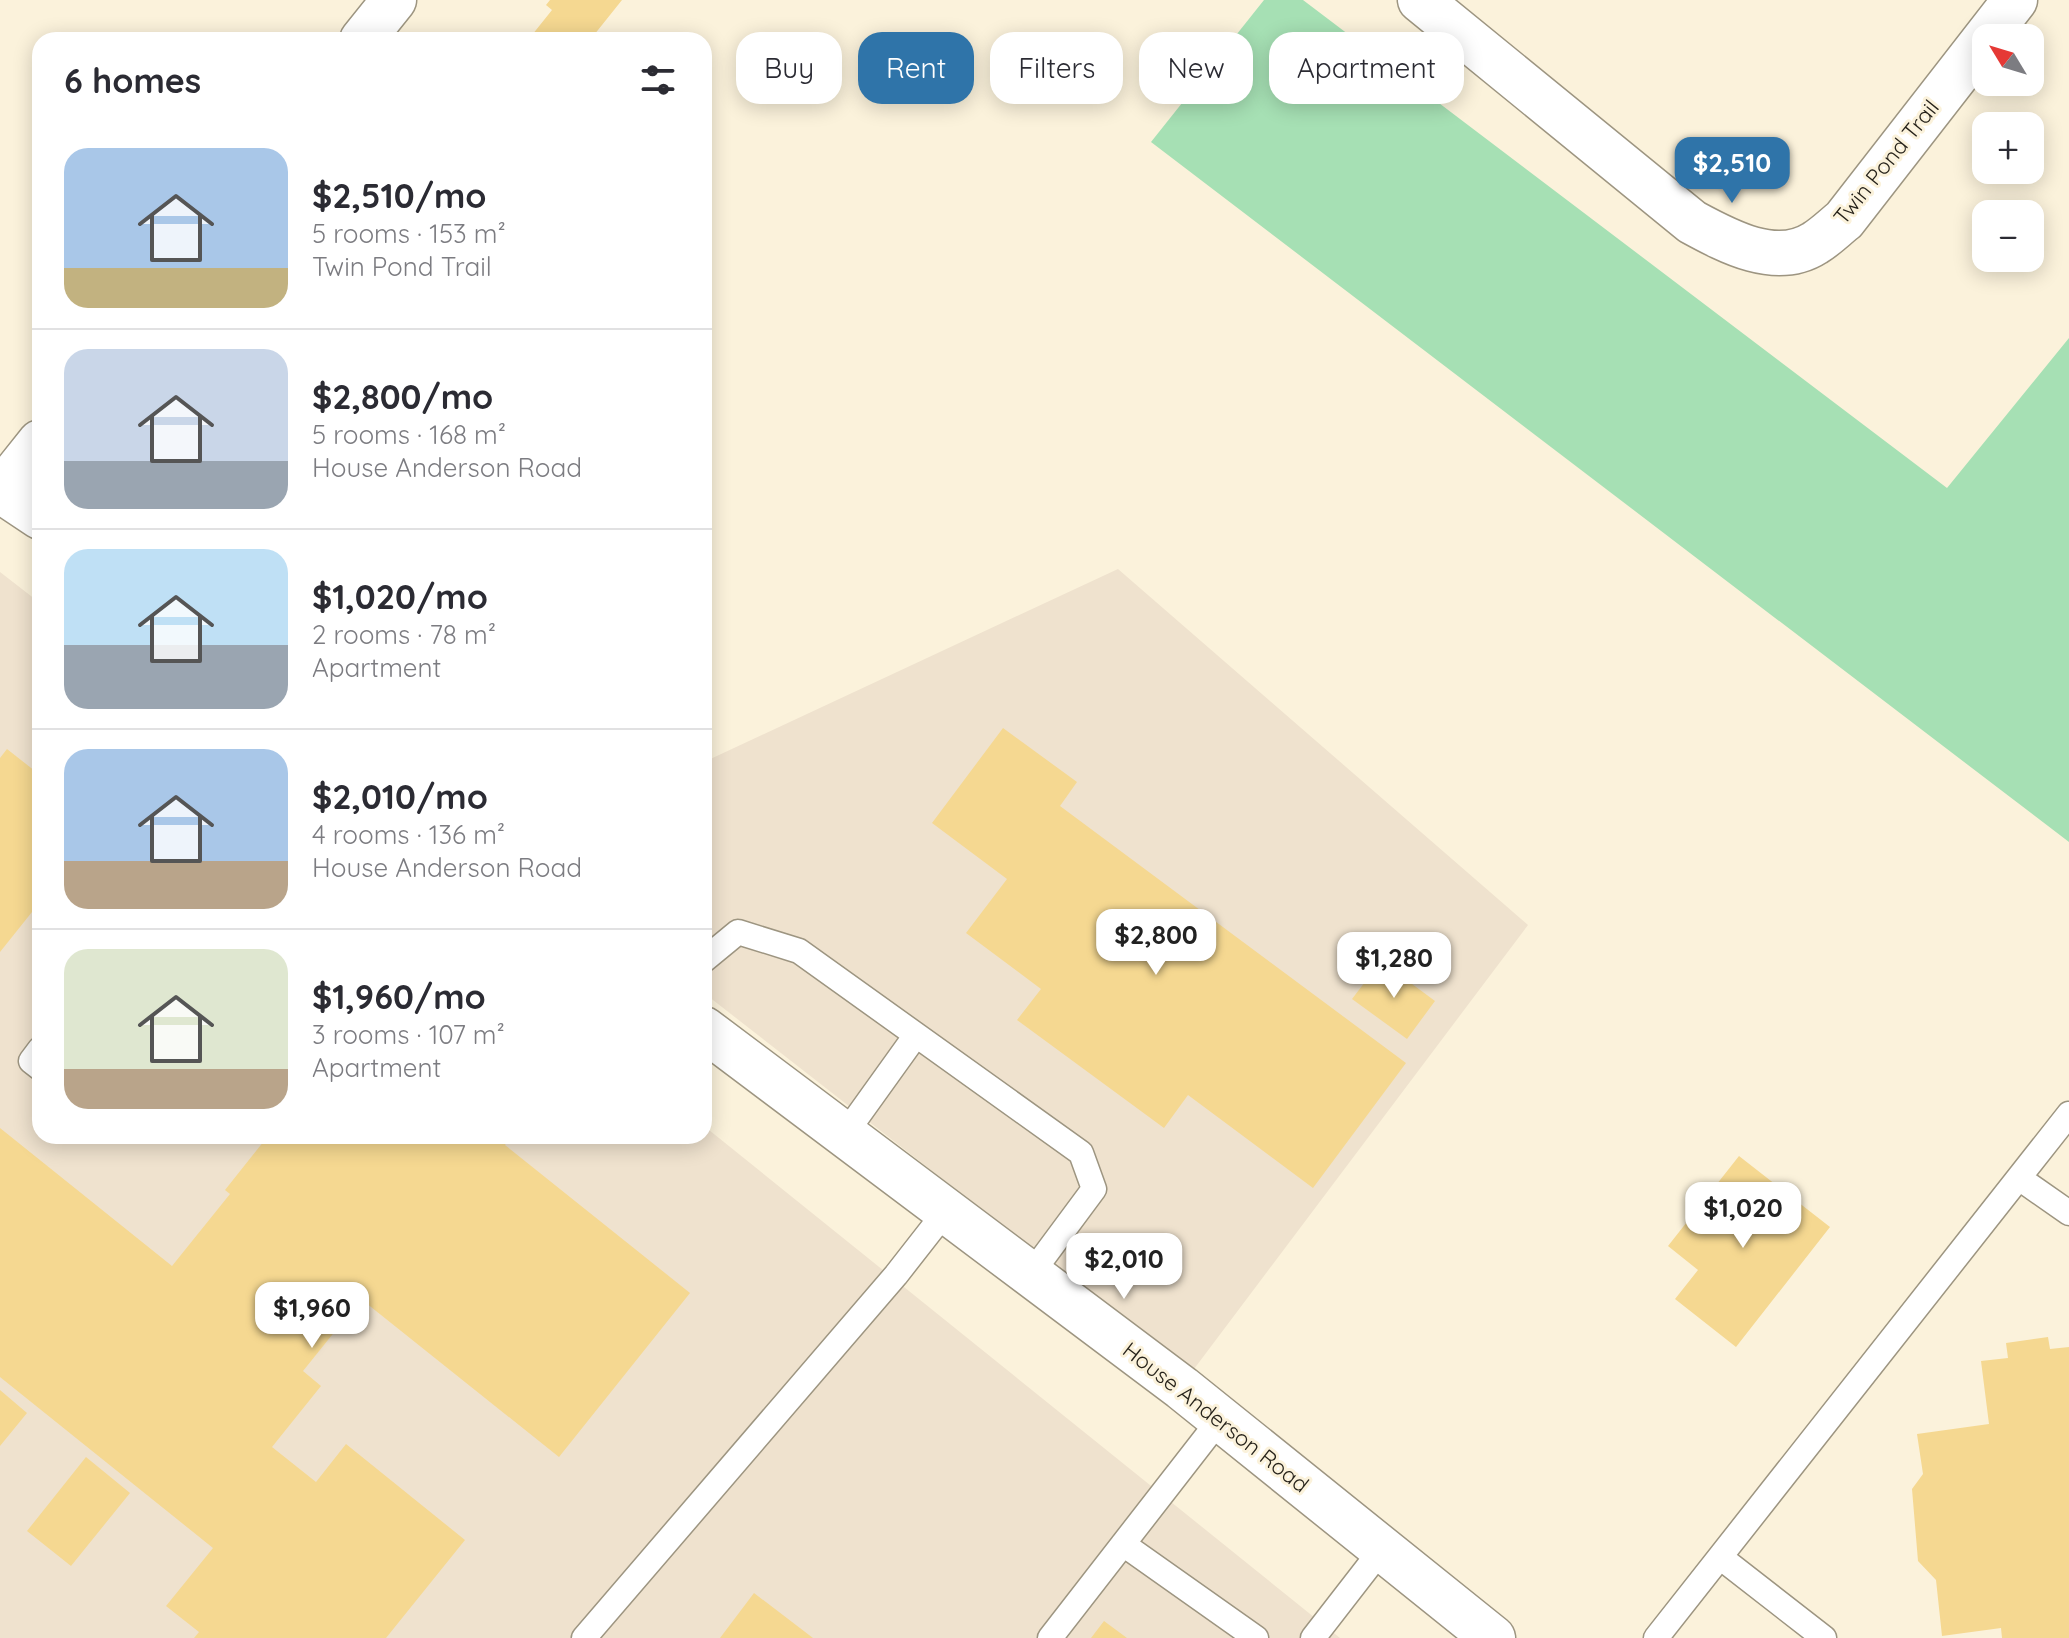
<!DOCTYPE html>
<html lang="en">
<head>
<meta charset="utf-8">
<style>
	body { margin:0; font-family:Quicksand,sans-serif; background:#f7f7f7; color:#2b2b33; height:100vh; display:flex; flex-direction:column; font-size:30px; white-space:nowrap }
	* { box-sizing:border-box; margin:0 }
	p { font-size:26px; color:#7c7c81 }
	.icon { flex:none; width:44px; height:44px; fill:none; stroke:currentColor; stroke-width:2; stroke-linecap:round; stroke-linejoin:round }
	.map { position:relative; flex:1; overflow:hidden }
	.sheet { position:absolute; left:32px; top:32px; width:680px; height:1112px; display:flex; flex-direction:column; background:#fff; border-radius:24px; box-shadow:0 4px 20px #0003 }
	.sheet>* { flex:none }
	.guide { position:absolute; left:736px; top:32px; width:760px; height:72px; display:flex; gap:16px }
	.needle { width:52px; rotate:308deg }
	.buttons { position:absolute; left:1972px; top:24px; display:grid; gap:16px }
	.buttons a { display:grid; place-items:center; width:72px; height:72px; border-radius:16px; background:#fff; box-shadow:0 4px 20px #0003; font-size:40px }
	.price { position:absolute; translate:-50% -68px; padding:0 18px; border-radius:16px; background:#fff; color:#222; font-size:26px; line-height:52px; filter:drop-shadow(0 2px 4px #0008) }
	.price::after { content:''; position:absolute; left:50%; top:48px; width:24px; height:18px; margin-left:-12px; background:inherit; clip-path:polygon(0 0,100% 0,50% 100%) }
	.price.current { background:#2f74a9; color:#fff }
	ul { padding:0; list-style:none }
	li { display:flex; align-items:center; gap:24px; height:200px; padding:0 32px }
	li+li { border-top:2px solid #e1e1e2 }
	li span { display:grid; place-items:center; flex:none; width:224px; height:160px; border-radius:24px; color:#555 }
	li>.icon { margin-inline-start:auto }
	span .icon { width:96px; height:96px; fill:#fffc; stroke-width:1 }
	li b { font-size:34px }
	h2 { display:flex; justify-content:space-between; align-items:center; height:96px; padding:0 32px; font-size:34px }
	.chip { padding:0 28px; border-radius:24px; background:#fff; box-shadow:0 4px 20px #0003; font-size:28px; line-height:72px }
	.chip.current { background:#2f74a9; color:#fff }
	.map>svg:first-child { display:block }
	.industrial { fill:#efe2ce }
	.green { fill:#a6e0b4 }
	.building { fill:#f5d891 }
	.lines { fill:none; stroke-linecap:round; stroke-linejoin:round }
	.service-casing { stroke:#9d9581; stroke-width:27 }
	.minor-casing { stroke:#9d9581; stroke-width:47 }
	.tertiary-casing { stroke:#9d9581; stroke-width:47 }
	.service { stroke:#fff; stroke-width:24 }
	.minor { stroke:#fff; stroke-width:44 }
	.tertiary { stroke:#fff; stroke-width:44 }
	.labels { text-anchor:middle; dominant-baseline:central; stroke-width:6; stroke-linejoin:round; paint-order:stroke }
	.street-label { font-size:22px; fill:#26221a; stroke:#fbf2db }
</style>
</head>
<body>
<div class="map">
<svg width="2069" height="1638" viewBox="0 0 2069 1638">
	<rect width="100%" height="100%" fill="#fbf2db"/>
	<path class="industrial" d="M1118 569 1528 925 1191 1373 704 993V762Z
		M0 572 40 603V1136H704V1126L1340 1638H0Z"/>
	<path class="green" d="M1264 0H1303L1947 488 2069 338V842L1151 142Z"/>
	<path class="building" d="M550 0H622L590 40H528L552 10 546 5Z
		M1003 728 1077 782 1060 806 1406 1063 1313 1188 1188 1095 1164 1128 1017 1020 1041 989 966 933 1007 879 932 823Z
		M7 749 40 775V902L0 952V758Z
		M1381 961 1435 1001 1407 1039 1352 999Z
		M0 1128 172 1266 230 1194 225 1190 268 1136H512L505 1145 690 1293 559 1457 361 1299 303 1371 321 1386 272 1447 316 1482 346 1444 465 1540 386 1638H194L199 1632 166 1606 213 1548 0 1377Z
		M1739 1156 1830 1227 1736 1347 1675 1299 1698 1270 1668 1246Z
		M2048 1337 2050 1349 2069 1347V1638H2002L2001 1628 1942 1636 1936 1580 1918 1561 1912 1489 1923 1474 1917 1434 1989 1424 1981 1361 2008 1358 2006 1343Z
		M0 1390 27 1413 0 1446Z
		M86 1457 130 1493 71 1566 27 1531Z
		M754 1593 813 1638H720Z
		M1104 1621 1127 1638H1091Z"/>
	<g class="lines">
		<defs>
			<path id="service" d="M704 960 738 932 799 951 1081 1153 1094 1189 1031 1274
				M40 1049 31 1061 40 1068
				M845 1134 916 1035
				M2019 1178 2069 1213
				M1123 1544 1256 1638
				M1720 1557 1824 1638
				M584 1638 896 1275 946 1211
				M1050 1638 1221 1418
				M1313 1638 1382 1549
				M1656 1638 2069 1114"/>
			<path id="minor" d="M1420 0 1692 222C1727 241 1776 268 1815 243 1825 237 1834 228 1844 220L2015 0
				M1 491 40 517
				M704 1029 1182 1388 1493 1638"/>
			<path id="tertiary" d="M362 40 394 0
				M0 492 40 442"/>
		</defs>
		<use href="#service" class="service-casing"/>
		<use href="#minor" class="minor-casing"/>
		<use href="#tertiary" class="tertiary-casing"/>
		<use href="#service" class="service"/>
		<use href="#minor" class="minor"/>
		<use href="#tertiary" class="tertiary"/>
	</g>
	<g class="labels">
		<g class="street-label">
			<text transform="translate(1886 162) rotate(-51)">Twin Pond Trail</text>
			<text transform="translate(1216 1417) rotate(38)">House Anderson Road</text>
		</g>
	</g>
</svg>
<div class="buttons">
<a><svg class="needle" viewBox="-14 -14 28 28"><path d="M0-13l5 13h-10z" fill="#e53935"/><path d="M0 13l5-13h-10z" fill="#7c7c81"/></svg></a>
<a>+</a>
<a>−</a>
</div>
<b class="price current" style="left:1732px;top:205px">$2,510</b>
<b class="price" style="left:1156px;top:977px">$2,800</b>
<b class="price" style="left:1394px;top:1000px">$1,280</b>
<b class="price" style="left:1743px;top:1250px">$1,020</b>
<b class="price" style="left:1124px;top:1301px">$2,010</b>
<b class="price" style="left:312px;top:1350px">$1,960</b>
<div class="guide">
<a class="chip">Buy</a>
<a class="chip current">Rent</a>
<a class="chip">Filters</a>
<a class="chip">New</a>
<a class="chip">Apartment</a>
</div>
<section class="sheet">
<h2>6 homes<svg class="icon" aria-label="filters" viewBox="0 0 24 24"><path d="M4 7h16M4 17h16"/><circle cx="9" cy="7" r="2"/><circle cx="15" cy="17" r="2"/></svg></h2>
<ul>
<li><span style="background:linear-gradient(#a9c7e8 75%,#c2b280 0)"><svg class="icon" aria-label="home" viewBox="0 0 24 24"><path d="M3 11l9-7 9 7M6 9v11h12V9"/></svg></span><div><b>$2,510/mo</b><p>5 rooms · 153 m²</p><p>Twin Pond Trail</p></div></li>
<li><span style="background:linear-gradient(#c9d6e8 70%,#9aa5b1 0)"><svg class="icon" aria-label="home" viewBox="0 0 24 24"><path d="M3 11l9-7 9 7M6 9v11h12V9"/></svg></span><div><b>$2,800/mo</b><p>5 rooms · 168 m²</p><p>House Anderson Road</p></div></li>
<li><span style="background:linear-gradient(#bfe0f5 60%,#9aa5b1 0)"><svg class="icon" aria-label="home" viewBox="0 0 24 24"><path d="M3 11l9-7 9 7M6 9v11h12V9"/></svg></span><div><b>$1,020/mo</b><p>2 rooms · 78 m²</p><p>Apartment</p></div></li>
<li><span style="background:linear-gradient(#a9c7e8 70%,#b9a48a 0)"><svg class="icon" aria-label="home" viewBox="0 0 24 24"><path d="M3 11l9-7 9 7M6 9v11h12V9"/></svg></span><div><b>$2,010/mo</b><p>4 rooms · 136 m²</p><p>House Anderson Road</p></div></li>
<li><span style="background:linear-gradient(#dfe7d0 75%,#b9a48a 0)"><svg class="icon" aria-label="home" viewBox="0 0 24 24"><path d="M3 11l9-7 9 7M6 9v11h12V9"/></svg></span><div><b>$1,960/mo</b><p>3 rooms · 107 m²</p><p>Apartment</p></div></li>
</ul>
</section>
</div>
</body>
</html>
